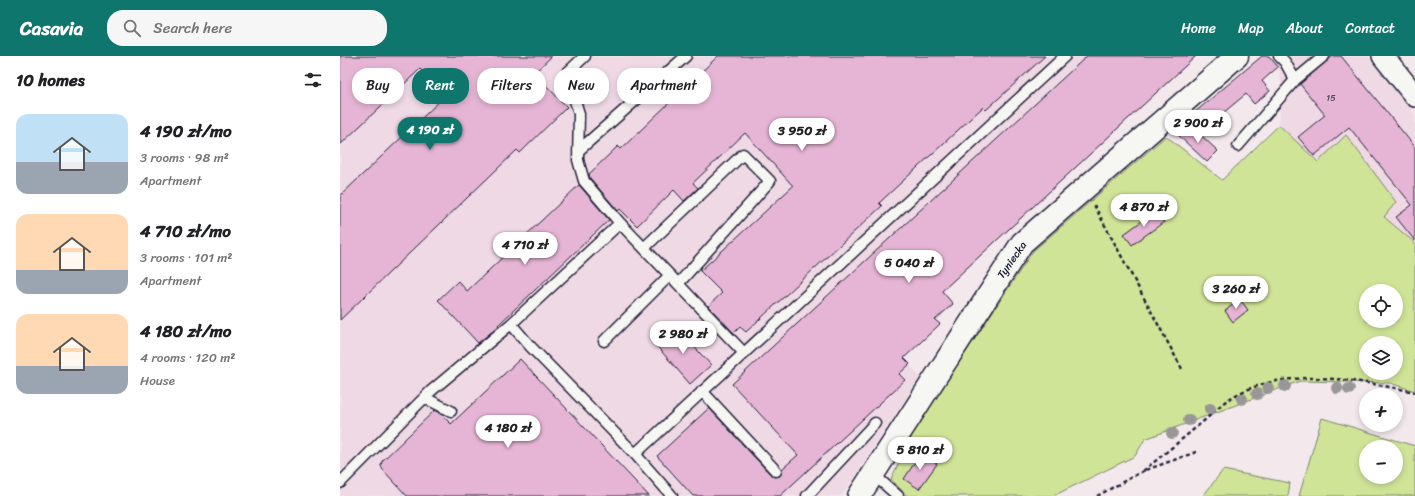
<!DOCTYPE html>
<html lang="en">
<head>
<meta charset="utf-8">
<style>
	body { margin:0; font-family:Sriracha,sans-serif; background:#f6f6f6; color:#202124; height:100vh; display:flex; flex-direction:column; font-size:15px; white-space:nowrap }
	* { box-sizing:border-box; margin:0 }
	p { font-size:13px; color:#757577 }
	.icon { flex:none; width:22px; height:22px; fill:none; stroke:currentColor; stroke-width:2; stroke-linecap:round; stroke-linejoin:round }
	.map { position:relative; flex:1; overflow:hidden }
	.sheet { display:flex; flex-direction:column; background:#fff; width:340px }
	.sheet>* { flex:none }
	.banner { position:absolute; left:12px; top:12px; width:380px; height:36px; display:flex; gap:8px }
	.tools { position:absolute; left:1019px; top:228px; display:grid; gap:8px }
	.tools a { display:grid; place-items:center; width:44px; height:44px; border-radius:50%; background:#fff; box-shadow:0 2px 6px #0003; font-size:20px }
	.price { position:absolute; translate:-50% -34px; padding:0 9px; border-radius:14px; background:#fff; color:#222; font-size:13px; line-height:26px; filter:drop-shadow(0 1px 2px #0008) }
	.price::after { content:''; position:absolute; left:50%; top:24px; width:12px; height:9px; margin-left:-6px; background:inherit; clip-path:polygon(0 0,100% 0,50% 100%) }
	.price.active { background:#0f766e; color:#fff }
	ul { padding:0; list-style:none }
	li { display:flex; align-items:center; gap:12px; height:100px; padding:0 16px }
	li span { display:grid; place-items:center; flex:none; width:112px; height:80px; border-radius:12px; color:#555 }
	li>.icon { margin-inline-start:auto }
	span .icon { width:48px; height:48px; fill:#fffc; stroke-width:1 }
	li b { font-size:17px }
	h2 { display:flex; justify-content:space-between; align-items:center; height:48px; padding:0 16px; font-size:17px }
	.pill { padding:0 14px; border-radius:16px; background:#fff; box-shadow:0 2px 6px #0003; font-size:14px; line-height:36px }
	.pill.active { background:#0f766e; color:#fff }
	header { display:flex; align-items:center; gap:24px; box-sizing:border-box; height:56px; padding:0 20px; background:#0f766e; color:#fff }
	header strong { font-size:19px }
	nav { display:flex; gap:22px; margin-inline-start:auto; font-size:14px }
	.search { width:280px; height:36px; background:#f6f6f6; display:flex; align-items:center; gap:10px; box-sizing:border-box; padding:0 14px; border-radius:16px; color:#757577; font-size:15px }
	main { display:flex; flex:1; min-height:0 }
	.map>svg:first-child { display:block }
	.built { fill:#efd9e5 }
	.green { fill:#d0e498; stroke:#79836a; fill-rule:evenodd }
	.building { fill:#e6b5d5; stroke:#22223b }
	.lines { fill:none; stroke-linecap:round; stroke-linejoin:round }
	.lane-casing { stroke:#22223b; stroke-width:13 }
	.street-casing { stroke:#22223b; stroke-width:24 }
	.secondary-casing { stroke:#22223b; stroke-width:25 }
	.path { stroke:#22223b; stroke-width:2.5; stroke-dasharray:4 3; stroke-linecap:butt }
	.lane { stroke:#f6f6f2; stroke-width:10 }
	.street { stroke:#f6f6f2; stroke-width:21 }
	.secondary { stroke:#f6f6f2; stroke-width:22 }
	.tree { fill:#989697 }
	.labels { text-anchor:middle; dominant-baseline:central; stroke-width:3; stroke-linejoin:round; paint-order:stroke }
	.number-label { font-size:9px; fill:#534762 }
	.street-label { font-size:11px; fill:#22223b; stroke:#f6f6f2 }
</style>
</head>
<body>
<header>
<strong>Casavia</strong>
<div class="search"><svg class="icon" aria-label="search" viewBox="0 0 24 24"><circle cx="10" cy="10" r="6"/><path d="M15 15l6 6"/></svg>Search here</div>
<nav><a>Home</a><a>Map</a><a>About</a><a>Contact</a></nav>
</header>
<main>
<section class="sheet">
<h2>10 homes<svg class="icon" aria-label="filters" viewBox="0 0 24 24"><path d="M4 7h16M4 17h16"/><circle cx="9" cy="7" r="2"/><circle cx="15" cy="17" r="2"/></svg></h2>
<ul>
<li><span style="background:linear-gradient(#bfe0f5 60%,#9aa5b1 0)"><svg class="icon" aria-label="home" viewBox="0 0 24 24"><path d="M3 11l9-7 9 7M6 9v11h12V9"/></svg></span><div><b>4 190 zł/mo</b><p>3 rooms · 98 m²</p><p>Apartment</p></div></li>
<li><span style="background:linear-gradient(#ffd9b3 70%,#9aa5b1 0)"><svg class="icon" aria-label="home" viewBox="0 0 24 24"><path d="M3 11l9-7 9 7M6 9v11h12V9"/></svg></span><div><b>4 710 zł/mo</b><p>3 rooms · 101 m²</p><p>Apartment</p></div></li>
<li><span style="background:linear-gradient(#ffd9b3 65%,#9aa5b1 0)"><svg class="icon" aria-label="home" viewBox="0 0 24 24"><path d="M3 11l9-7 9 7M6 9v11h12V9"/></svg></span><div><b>4 180 zł/mo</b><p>4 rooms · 120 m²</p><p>House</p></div></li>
</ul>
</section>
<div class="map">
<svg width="1075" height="440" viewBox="0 0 1075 440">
	<rect width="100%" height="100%" fill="#f3e9ec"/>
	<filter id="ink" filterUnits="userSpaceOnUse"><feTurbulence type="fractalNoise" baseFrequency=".025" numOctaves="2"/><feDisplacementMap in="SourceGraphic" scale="8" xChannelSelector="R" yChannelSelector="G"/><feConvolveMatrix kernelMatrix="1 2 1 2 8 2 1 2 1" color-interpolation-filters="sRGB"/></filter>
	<g filter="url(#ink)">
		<path class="built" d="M0 0H857L602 235 613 248 595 264 600 268 564 302 580 321 502 440H0Z
			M936 0H1028L1075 58V187L1044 161 1007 79 979 106 939 69 942 32Z"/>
		<path class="green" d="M939 69 978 106 1006 79 1056 146 1044 161 1075 187V335L1050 327 960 325 805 383 795 400 713 440H567L551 423 576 371 693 195 826 80 882 124ZM1026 235H1056V265H1026ZM1026 287H1056V317H1026Z
			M982 362 1075 390V440H959ZM1026 391H1056V421H1026Z
			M883 414 950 427 948 440H863Z"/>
		<path class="building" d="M0 0H212L194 17 227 51 180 97 177 94 0 264V140L106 39 80 13 0 89Z
			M378 0H705L646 54 643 51 539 147 542 150 406 276 400 271 394 277 368 250 382 237 360 215 453 130 405 77 353 127 358 132 344 145 334 134 297 170 280 153 278 155 250 122 249 118 278 90 281 93Z
			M747 0H856L602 235 613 248 595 264 600 268 564 302 570 308 559 318 565 324 440 440H353L317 400 369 352 431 419 434 421 440 420 442 413 458 399 392 328Z
			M922 0H929L938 11 922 25 930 35 914 48 906 38 860 76 848 62Z
			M993 0H1001L1075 91V185L1056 161 1072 149 1009 71 974 100 958 81 985 59 960 28Z
			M850 69 878 95 867 106 839 80Z
			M239 129 269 164 158 269 159 270 138 287 98 244 118 225 127 235Z
			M816 155 824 166 792 189 784 178Z
			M900 243 908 254 893 266 885 255Z
			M335 270 371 309 350 328 315 288Z
			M180 303 212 337 309 440H67L43 414 41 410 42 405 95 354 100 357 111 368Z
			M581 397 597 408 579 433 564 423Z"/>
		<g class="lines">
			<defs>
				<path id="lane" d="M245 0 227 17 239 58 238 104 244 125 280 167 171 268 190 290 295 398 725 0
					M955 24 984 0
					M898 90 955 24 945 6 939 0
					M238 95 346 0
					M280 167 404 297
					M304 192 403 98 430 125 338 228
					M264 285 330 219
					M362 335 436 415
					M85 342 111 355
					M295 398 332 440
					M533 418 558 440
					M0 427 91 335 171 268
					M467 440 535 367"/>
				<path id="street" d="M1043 0 1075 40"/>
				<path id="secondary" d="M519 440 682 187 897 0"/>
			</defs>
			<use href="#lane" class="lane-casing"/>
			<use href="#street" class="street-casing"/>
			<use href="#secondary" class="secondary-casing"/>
			<path class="path" d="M754 149 842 313
				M803 415C824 398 845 381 866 363 873 357 879 350 886 345 941 308 1015 324 1075 336
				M757 440 803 415 859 395"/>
			<use href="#lane" class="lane"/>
			<use href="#street" class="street"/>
			<use href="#secondary" class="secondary"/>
		</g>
		<g class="tree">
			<circle cx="945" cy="330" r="6"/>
			<circle cx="928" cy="332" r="6"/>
			<circle cx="997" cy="332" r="6"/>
			<circle cx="1009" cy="333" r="6"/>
			<circle cx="917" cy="338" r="6"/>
			<circle cx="902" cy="343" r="6"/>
			<circle cx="870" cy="353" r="6"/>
			<circle cx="849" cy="364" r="6"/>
			<circle cx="832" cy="377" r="6"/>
		</g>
	</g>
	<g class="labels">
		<g class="number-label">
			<text x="991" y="42">15</text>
		</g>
		<g class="street-label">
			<text transform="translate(672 204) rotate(-55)">Tyniecka</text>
		</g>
	</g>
</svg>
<div class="tools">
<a><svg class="icon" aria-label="locate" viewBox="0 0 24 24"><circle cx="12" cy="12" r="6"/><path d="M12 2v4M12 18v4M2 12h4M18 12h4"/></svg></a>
<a><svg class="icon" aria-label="layers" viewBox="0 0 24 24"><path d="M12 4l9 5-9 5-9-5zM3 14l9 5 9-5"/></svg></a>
<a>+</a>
<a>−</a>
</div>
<b class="price" style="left:858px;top:88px">2 900 zł</b>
<b class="price active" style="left:90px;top:95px">4 190 zł</b>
<b class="price" style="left:462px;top:96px">3 950 zł</b>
<b class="price" style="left:804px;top:172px">4 870 zł</b>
<b class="price" style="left:185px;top:210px">4 710 zł</b>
<b class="price" style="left:569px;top:228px">5 040 zł</b>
<b class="price" style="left:896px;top:254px">3 260 zł</b>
<b class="price" style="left:343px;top:299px">2 980 zł</b>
<b class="price" style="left:168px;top:393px">4 180 zł</b>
<b class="price" style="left:580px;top:415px">5 810 zł</b>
<div class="banner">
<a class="pill">Buy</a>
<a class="pill active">Rent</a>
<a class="pill">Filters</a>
<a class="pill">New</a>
<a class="pill">Apartment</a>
</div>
</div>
</main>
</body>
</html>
